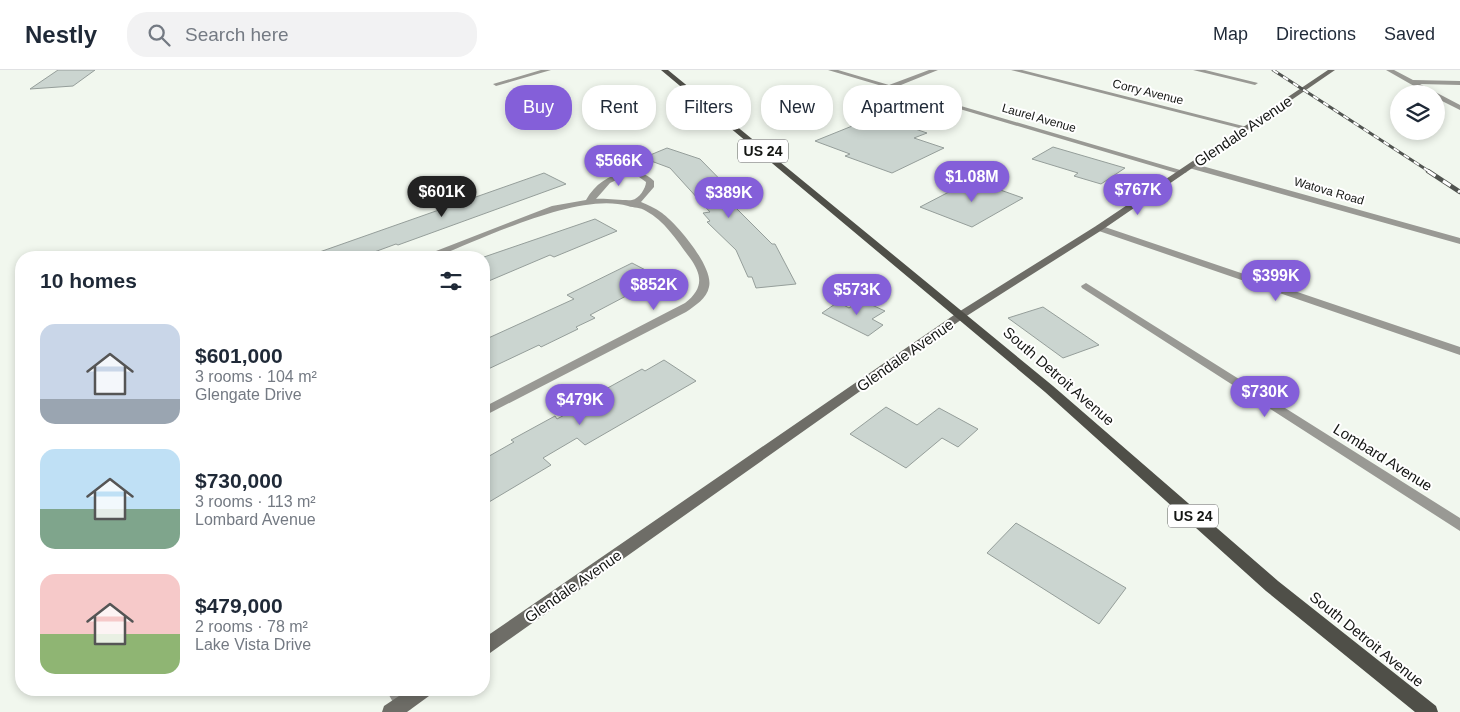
<!DOCTYPE html>
<html lang="en">
<head>
<meta charset="utf-8">
<style>
	body { margin:0; font-family:Helvetica,sans-serif; background:#f2f2f3; color:#1f2937; height:100vh; display:flex; flex-direction:column; font-size:19px; white-space:nowrap }
	* { box-sizing:border-box; margin:0 }
	p { font-size:16px; color:#747a83 }
	.icon { flex:none; width:28px; height:28px; fill:none; stroke:currentColor; stroke-width:2; stroke-linecap:round; stroke-linejoin:round }
	.map { position:relative; flex:1; overflow:hidden }
	.details { position:absolute; left:15px; top:181px; width:475px; height:445px; display:flex; flex-direction:column; background:#fff; border-radius:20px; box-shadow:0 2px 8px #0003 }
	.details>* { flex:none }
	.top-card { position:absolute; left:505px; top:15px; width:475px; height:45px; display:flex; gap:10px }
	.fabs { position:absolute; left:1390px; top:15px; display:grid; gap:10px }
	.fabs a { display:grid; place-items:center; width:55px; height:55px; border-radius:50%; background:#fff; box-shadow:0 2px 8px #0003; font-size:25px }
	.price { position:absolute; translate:-50% -42px; padding:0 11px; border-radius:18px; background:#845fd9; color:#fff; font-size:16px; line-height:32px; filter:drop-shadow(0 1px 2px #0008) }
	.price::after { content:''; position:absolute; left:50%; top:30px; width:15px; height:11px; margin-left:-8px; background:inherit; clip-path:polygon(0 0,100% 0,50% 100%) }
	.price.on { background:#222; color:#fff }
	ul { padding:0; list-style:none }
	li { display:flex; align-items:center; gap:15px; height:125px; padding:0 25px }
	li span { display:grid; place-items:center; flex:none; width:140px; height:100px; border-radius:15px; color:#555 }
	li>.icon { margin-inline-start:auto }
	span .icon { width:60px; height:60px; fill:#fffc; stroke-width:1 }
	li b { font-size:21px }
	h2 { display:flex; justify-content:space-between; align-items:center; height:60px; padding:0 25px; font-size:21px }
	.chip { padding:0 18px; border-radius:20px; background:#fff; box-shadow:0 2px 8px #0003; font-size:18px; line-height:45px }
	.chip.on { background:#845fd9; color:#fff }
	header { display:flex; align-items:center; gap:30px; box-sizing:border-box; height:70px; padding:0 25px; background:#fff; border-bottom:1px solid #e0e1e3 }
	header strong { font-size:24px }
	nav { display:flex; gap:28px; margin-inline-start:auto; font-size:18px }
	.search { width:350px; height:45px; background:#f2f2f3; display:flex; align-items:center; gap:12px; box-sizing:border-box; padding:0 18px; border-radius:20px; color:#747a83; font-size:19px }
	.map>svg:first-child { display:block }
	.building { fill:#cbd5d0; stroke:#959e9a }
	.lines { fill:none; stroke-linecap:round; stroke-linejoin:round }
	.street { fill:#999994; fill-rule:evenodd }
	.secondary { fill:#6e6d67; fill-rule:evenodd }
	.primary { fill:#4f4f48; fill-rule:evenodd }
	.rail-far1-casing { stroke:#515450; stroke-width:3 }
	.rail-casing { stroke:#515450; stroke-width:4.5 }
	.rail-far1 { stroke:#fff; stroke-width:2; stroke-dasharray:6; stroke-linecap:butt }
	.rail { stroke:#fff; stroke-width:3; stroke-dasharray:9; stroke-linecap:butt }
	.labels { text-anchor:middle; dominant-baseline:central; stroke-width:4; stroke-linejoin:round; paint-order:stroke }
	.far-street-label { font-size:12px; fill:#141613; stroke:#fff }
	.shield { fill:#fff; stroke:#5a5c5a; stroke-width:1 }
	.shield-label { font-size:14px; font-weight:bold; fill:#141613 }
	.street-label { font-size:15px; fill:#141613; stroke:#fff }
</style>
</head>
<body>
<header>
<strong>Nestly</strong>
<div class="search"><svg class="icon" aria-label="search" viewBox="0 0 24 24"><circle cx="10" cy="10" r="6"/><path d="M15 15l6 6"/></svg>Search here</div>
<nav><a>Map</a><a>Directions</a><a>Saved</a></nav>
</header>
<div class="map">
<svg width="1460" height="642" viewBox="0 0 1460 642">
	<rect width="100%" height="100%" fill="#f1f7ee"/>
	<path class="building" d="M58 0H95L73 16 30 19Z
		M877 46 927 63 914 68 944 78 892 103 845 86 850 84 815 71Z
		M1053 77 1125 98 1101 114 1074 106 1078 103 1032 89Z
		M667 78 700 89 743 133 733 135 772 174H775L796 214 756 218 752 207H748L736 180 707 152 710 151 703 143 710 142 670 98 643 88Z
		M544 103 566 114 398 175 396 174 358 188H311V185Z
		M972 110 1023 128 972 157 920 137Z
		M595 149 617 161 554 187 550 185 484 213V187Z
		M632 193 659 207 642 215 645 216 590 245 595 248 576 257 578 259 541 277 539 275 484 301V270L574 229 567 225Z
		M861 230 885 241 872 249 883 255 868 266 822 243 838 232 849 238Z
		M1043 237 1099 275 1063 288 1008 248Z
		M664 290 696 311 585 375 577 368 543 388 551 395 484 435V389L514 372 511 370 555 346 557 349 607 322 604 320 642 299 645 301Z
		M886 337 917 355 939 338 978 359 958 377 942 368 906 398 850 364Z
		M1016 453 1126 518 1099 554 987 483Z"/>
	<g class="lines">
		<path class="street" d="M541 0H551L496 16 493 14Z
			M828 0H838L889 15 929 0H938L896 17 1187 102 1180 104Z
			M1011 0H1022L1251 58 1247 60Z
			M1193 0H1205L1258 13 1255 15Z
			M1386 0H1394L1413 10 1460 11V15L1420 14 1460 35V40L1436 28V24H1428Z
			M1189 94H1195L1460 168V174L1189 98Z
			M625 101C636 101 646 103 654 111V117L641 132C648 135 655 138 662 143 677 154 714 197 709 217 707 228 695 236 686 242L484 346V337L685 233C703 219 703 206 690 188 677 171 665 151 646 141 640 137 634 138 628 136 579 121 482 169 433 188H418L552 136 586 130C595 114 608 106 625 101ZM625 106 639 107 646 112C646 118 639 129 632 130 627 131 604 128 596 129L610 113Z
			M1099 155 1460 277V285L1096 160V156Z
			M1086 213 1460 448V461L1082 218 1081 216Z
			M386 620H406L413 633 411 639 404 642 397 639Z"/>
		<path class="secondary" d="M1328 0H1335L1102 160 965 247 490 583 484 586V568L957 243 1096 156Z
			M408 620H432L429 626 407 642H382L384 636Z"/>
		<path class="primary" d="M661 0H668L1053 316 1278 511 1436 636 1438 642H1415L1266 521 1045 322Z"/>
		<defs>
			<path id="rail-far1" d="M1273 0 1430 102"/>
			<path id="rail" d="M1428 101 1460 122"/>
		</defs>
		<use href="#rail-far1" class="rail-far1-casing"/>
		<use href="#rail" class="rail-casing"/>
		<use href="#rail-far1" class="rail-far1"/>
		<use href="#rail" class="rail"/>
	</g>
	<g class="labels">
		<g class="far-street-label">
			<text transform="translate(1148 22) rotate(14)">Corry Avenue</text>
			<text transform="translate(1039 48) rotate(16)">Laurel Avenue</text>
			<text transform="translate(1329 121) rotate(16)">Watova Road</text>
		</g>
		<g class="shield">
			<rect x="738" y="69.5" width="50" height="23" rx="4"/>
			<rect x="1168" y="434.5" width="50" height="23" rx="4"/>
		</g>
		<g class="shield-label">
			<text x="763" y="81">US 24</text>
			<text x="1193" y="446">US 24</text>
		</g>
		<g class="street-label">
			<text transform="translate(1243 61) rotate(-34)">Glendale Avenue</text>
			<text transform="translate(905 285) rotate(-35)">Glendale Avenue</text>
			<text transform="translate(1059 306) rotate(41)">South Detroit Avenue</text>
			<text transform="translate(1383 387) rotate(32)">Lombard Avenue</text>
			<text transform="translate(573 516) rotate(-35)">Glendale Avenue</text>
			<text transform="translate(1367 569) rotate(39)">South Detroit Avenue</text>
		</g>
	</g>
</svg>
<div class="fabs">
<a><svg class="icon" aria-label="layers" viewBox="0 0 24 24"><path d="M12 4l9 5-9 5-9-5zM3 14l9 5 9-5"/></svg></a>
</div>
<b class="price" style="left:619px;top:117px">$566K</b>
<b class="price" style="left:972px;top:133px">$1.08M</b>
<b class="price" style="left:1138px;top:146px">$767K</b>
<b class="price on" style="left:442px;top:148px">$601K</b>
<b class="price" style="left:729px;top:149px">$389K</b>
<b class="price" style="left:1276px;top:232px">$399K</b>
<b class="price" style="left:654px;top:241px">$852K</b>
<b class="price" style="left:857px;top:246px">$573K</b>
<b class="price" style="left:1265px;top:348px">$730K</b>
<b class="price" style="left:580px;top:356px">$479K</b>
<div class="top-card">
<a class="chip on">Buy</a>
<a class="chip">Rent</a>
<a class="chip">Filters</a>
<a class="chip">New</a>
<a class="chip">Apartment</a>
</div>
<section class="details">
<h2>10 homes<svg class="icon" aria-label="filters" viewBox="0 0 24 24"><path d="M4 7h16M4 17h16"/><circle cx="9" cy="7" r="2"/><circle cx="15" cy="17" r="2"/></svg></h2>
<ul>
<li><span style="background:linear-gradient(#c9d6e8 75%,#9aa5b1 0)"><svg class="icon" aria-label="home" viewBox="0 0 24 24"><path d="M3 11l9-7 9 7M6 9v11h12V9"/></svg></span><div><b>$601,000</b><p>3 rooms · 104 m²</p><p>Glengate Drive</p></div></li>
<li><span style="background:linear-gradient(#bfe0f5 60%,#7fa58c 0)"><svg class="icon" aria-label="home" viewBox="0 0 24 24"><path d="M3 11l9-7 9 7M6 9v11h12V9"/></svg></span><div><b>$730,000</b><p>3 rooms · 113 m²</p><p>Lombard Avenue</p></div></li>
<li><span style="background:linear-gradient(#f6c9c9 60%,#8fb573 0)"><svg class="icon" aria-label="home" viewBox="0 0 24 24"><path d="M3 11l9-7 9 7M6 9v11h12V9"/></svg></span><div><b>$479,000</b><p>2 rooms · 78 m²</p><p>Lake Vista Drive</p></div></li>
</ul>
</section>
</div>
</body>
</html>
